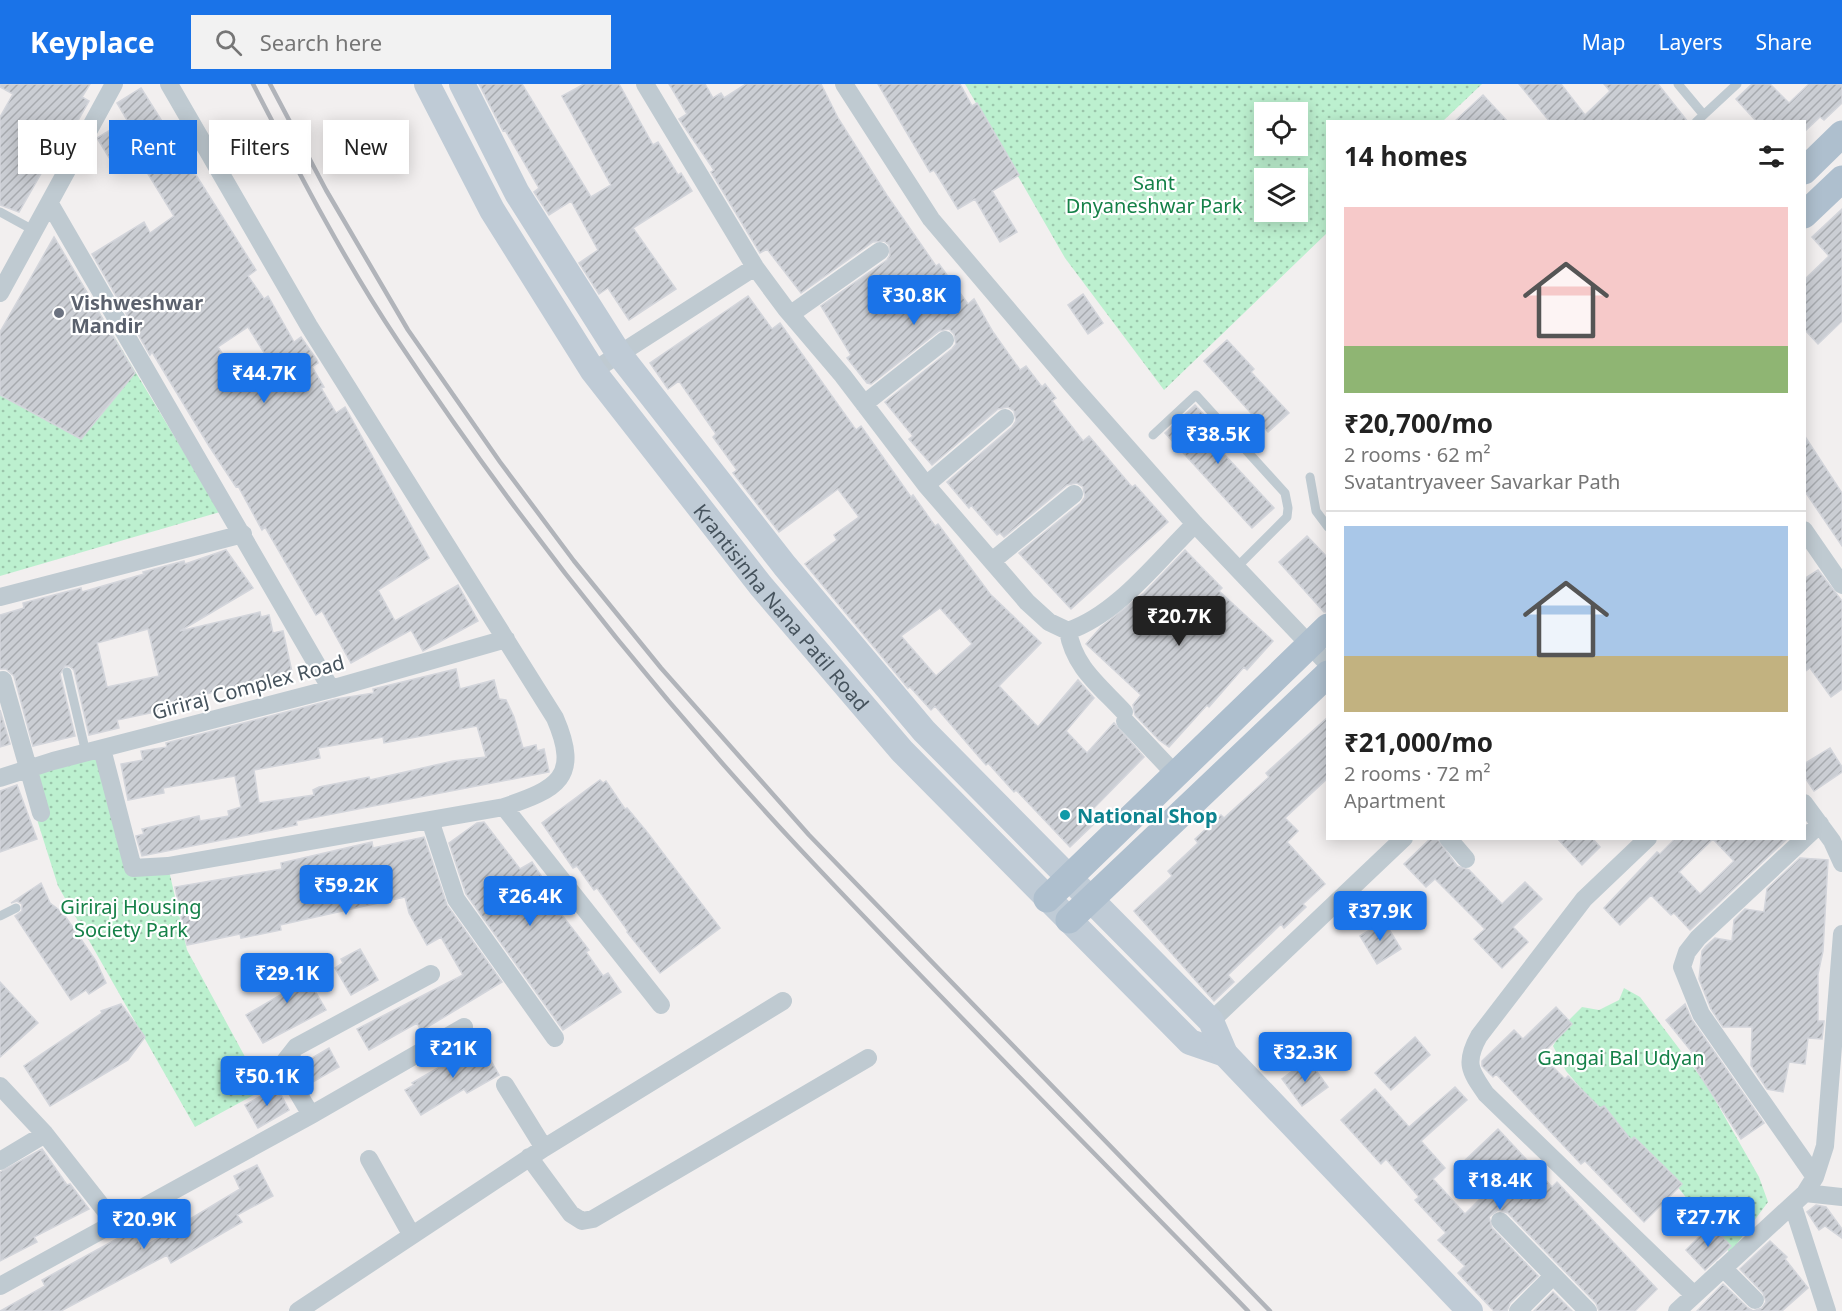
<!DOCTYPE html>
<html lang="en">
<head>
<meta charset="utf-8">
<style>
	body { margin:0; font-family:"Noto Sans",sans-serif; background:#f2f2f2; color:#222; height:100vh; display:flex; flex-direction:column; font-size:22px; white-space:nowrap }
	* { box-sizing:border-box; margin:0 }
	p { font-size:20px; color:#767676 }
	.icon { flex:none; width:33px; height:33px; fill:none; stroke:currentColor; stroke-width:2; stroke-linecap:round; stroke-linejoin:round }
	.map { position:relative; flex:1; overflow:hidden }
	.side { position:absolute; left:1326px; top:36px; width:480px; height:720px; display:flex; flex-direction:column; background:#fff; border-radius:0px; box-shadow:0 3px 15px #0003 }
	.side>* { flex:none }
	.guide { position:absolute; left:18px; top:36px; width:570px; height:54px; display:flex; gap:12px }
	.fabs { position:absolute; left:1254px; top:18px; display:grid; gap:12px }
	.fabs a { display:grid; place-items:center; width:54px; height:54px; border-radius:0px; background:#fff; box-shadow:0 3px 15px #0003; font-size:30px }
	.price { position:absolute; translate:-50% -51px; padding:0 14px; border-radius:6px; background:#1a73e8; color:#fff; font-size:20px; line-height:39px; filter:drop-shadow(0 2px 3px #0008) }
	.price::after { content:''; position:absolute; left:50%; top:36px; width:18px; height:14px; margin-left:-9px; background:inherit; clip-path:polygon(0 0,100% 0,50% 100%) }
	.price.current { background:#222; color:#fff }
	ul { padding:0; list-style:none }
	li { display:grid; align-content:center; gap:12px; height:318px; padding:0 18px }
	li+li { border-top:2px solid #e0e0e0 }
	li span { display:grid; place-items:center; height:186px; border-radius:0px; color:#555 }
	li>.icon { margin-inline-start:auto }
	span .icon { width:108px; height:108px; fill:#fffc; stroke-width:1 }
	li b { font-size:26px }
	h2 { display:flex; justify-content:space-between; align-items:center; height:72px; padding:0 18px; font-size:26px }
	.pill { padding:0 21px; border-radius:0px; background:#fff; box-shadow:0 3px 15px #0003; font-size:21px; line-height:54px }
	.pill.current { background:#1a73e8; color:#fff }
	header { display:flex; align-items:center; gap:36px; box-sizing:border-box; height:84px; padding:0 30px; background:#1a73e8; color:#fff }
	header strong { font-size:28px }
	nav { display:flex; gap:33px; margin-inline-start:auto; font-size:21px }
	.search { width:420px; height:54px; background:#f2f2f2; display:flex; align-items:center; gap:15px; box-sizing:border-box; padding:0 21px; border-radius:0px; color:#767676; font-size:22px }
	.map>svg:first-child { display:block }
	.park { fill:url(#park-dots); fill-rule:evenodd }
	.building { fill:url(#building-hatch); stroke:#d3d5db; stroke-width:1.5; fill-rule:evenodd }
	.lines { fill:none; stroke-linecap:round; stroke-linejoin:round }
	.service { stroke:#bfcad1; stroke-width:9 }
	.minor { stroke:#bfcad1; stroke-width:18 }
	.secondary { stroke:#bfcbd6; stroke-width:26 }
	.primary { stroke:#aebfce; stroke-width:27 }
	.rail { stroke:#b1b4ba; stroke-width:4.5 }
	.worship-dot { fill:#6b7280; stroke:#fff; stroke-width:2 }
	.culture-dot { fill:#0f9aa8; stroke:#fff; stroke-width:2 }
	.labels { text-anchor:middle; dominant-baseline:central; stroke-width:4.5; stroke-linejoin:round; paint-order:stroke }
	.park-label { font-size:20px; fill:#158148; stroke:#fff }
	.worship-label { font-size:20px; font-weight:bold; fill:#5b616d; stroke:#fff; text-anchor:start }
	.street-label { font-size:20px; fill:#46535d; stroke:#fff }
	.culture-label { font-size:20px; font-weight:bold; fill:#0d838f; stroke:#fff; text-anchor:start }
</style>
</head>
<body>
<header>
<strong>Keyplace</strong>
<div class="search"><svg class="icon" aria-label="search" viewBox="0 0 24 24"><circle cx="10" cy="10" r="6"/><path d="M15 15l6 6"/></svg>Search here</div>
<nav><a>Map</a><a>Layers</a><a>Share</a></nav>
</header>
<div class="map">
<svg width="1842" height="1227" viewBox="0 0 1842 1227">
	<defs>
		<pattern id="park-dots" width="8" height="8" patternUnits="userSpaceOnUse" patternTransform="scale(1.5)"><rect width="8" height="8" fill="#bcf0cf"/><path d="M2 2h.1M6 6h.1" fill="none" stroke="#9bc5ab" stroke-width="1.8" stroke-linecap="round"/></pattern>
		<pattern id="building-hatch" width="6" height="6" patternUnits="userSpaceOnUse" patternTransform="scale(1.5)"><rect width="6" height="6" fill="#cbced4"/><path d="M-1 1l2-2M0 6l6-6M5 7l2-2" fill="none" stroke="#a7aaaf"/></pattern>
	</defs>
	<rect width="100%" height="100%" fill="#f2efef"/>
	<path class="park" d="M965 0H1482L1443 37 1328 38 1327 149 1164 306 1065 174ZM1264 28H1298V62H1264ZM1264 94H1298V128H1264Z
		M54 153 220 428 0 492V251Z
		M102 665 133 784 168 782 187 866 263 1006 195 1043 58 802 22 688Z
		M1624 904 1640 913 1706 1000 1759 1093 1768 1118 1730 1169 1669 1092 1638 1068 1599 1025 1566 987 1553 962 1567 938 1582 923 1599 926 1619 916Z"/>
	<path class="building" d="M0 0H90L82 13 89 17 71 49 66 46 19 128 0 121V33L13 10 0 3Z
		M479 0H522L591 113 611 101 562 12 584 0H619L653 61 658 58 678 91 681 89 692 107 633 144 676 205 629 236 608 204 599 210 579 179 598 166 571 117 549 131 534 108 539 104 505 46 503 47Z
		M669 0H705L713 14 721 9 724 14 746 0H821L838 34 886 110 936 182 939 180 968 220 974 215 993 248 1020 286 1026 282 1042 303 1045 300 1056 314 1052 317 1083 357 1089 352 1132 403 1135 401 1168 438 1071 525 1019 469 1081 419 1085 413 1083 403 1077 399 1067 401 1004 453 1000 449 997 451 971 421 969 424 947 398 1012 343 1016 337 1014 327 1008 323 998 325 932 381 909 355 913 352 885 318 952 265 956 260 954 250 949 245 939 247 871 300 867 299 847 274 851 271 821 222 887 176 890 171 889 161 884 157 873 158 801 209 767 165 760 169 711 88 714 86 679 35 687 30Z
		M878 0H960L972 22 977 19 1019 91 992 107 1017 148 1000 158 975 115 958 125 934 86 930 88Z
		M1519 0H1561L1585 31 1610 7 1604 0H1658L1688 38H1550Z
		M1752 0H1770L1789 19 1809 0H1842V19L1824 36 1820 33 1804 48V38H1757L1736 15Z
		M141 4 256 186 248 192 264 215 268 212 294 258 301 253 317 276 318 279 312 283 324 303 321 304 336 329 345 323 429 474 378 506 395 537 458 501 478 537 423 567 411 546 351 579 322 527 316 531 265 443 262 446 238 402 236 403 209 362 152 268 150 271 92 170 144 138 150 149 174 132 137 72 116 85 97 54 127 36 117 19ZM248 243 265 270 235 289 218 263Z
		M1483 11 1508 38H1454Z
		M1842 125V237L1818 260 1804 245V196L1829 172 1812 153Z
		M54 153 135 289 81 355 0 311V248Z
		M1083 210 1103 239 1088 250 1068 221Z
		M748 212 772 245 780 239 856 346 861 342 911 413 913 411 935 442 938 440 990 510 1041 559 999 602 1038 643 1078 596 1094 614 1066 647 1087 669 1114 639 1144 673 1089 729 1097 737 1070 763 1016 706 1014 708 988 679 986 681 935 622 931 626 910 603 908 604 805 480 837 456 834 451 859 433 838 405 779 448 733 389 737 386 713 353 716 350 679 297 668 305 650 279ZM940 524 972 560 936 592 901 552Z
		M1227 256 1254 285 1251 288 1289 329 1268 348 1204 277Z
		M1195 321 1233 362 1224 370 1274 424 1252 444 1165 349Z
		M1804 351 1842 409V462L1804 406Z
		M1307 452 1328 474V528H1324L1279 478Z
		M226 466 253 504 180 547 260 528 261 533 269 531 273 549 283 547 292 588 159 622 160 627 117 636 119 644 89 651 74 586 69 582H65L60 590 75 652 33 662 14 592 6 585H0V531L24 524 23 519 81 504 82 508 144 490 143 488 184 477 185 480ZM148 545 159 592 107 603 97 559Z
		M1185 466 1222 504 1219 507 1273 557 1247 586 1244 583 1209 623 1207 621 1169 663 1159 656 1135 631 1133 621 1141 611 1086 560 1101 543 1144 509Z
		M1818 486 1842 517V605L1831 613 1810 584 1804 588V495Z
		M456 585 460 605 494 596 499 615 506 616 514 633 523 664 536 661 537 667 544 665 549 688 296 737 297 741 142 772 136 752 144 750 142 745 199 732 200 737 229 732 228 727 241 723 235 692 163 704 164 709 128 716 121 680 143 676 141 667 167 663 166 659 336 615 374 609 373 605ZM477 642 486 673 453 677 370 696 369 693 319 703 313 706 314 711 259 719 254 686 320 674 318 664 383 653 384 659Z
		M0 626 10 660 0 663Z
		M1328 633V694L1285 734 1298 747 1287 758 1325 800 1303 820 1306 823 1284 844 1281 840 1228 891 1234 898 1214 917 1134 827 1172 792 1168 787 1198 759 1195 755 1221 731 1224 734 1269 693 1266 689Z
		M1830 664 1842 683V688L1814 707 1804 692V680Z
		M600 696 603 699 606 697 625 725 627 724 647 748 720 844 660 889 627 848 628 847 597 804 594 806 577 782 573 784 542 739Z
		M17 701 37 755 0 768V707Z
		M484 738 520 785 532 778 544 796 538 800 589 866 586 868 603 892 608 889 621 908 563 946 466 810 449 759 477 739Z
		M424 753 447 821 502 898 421 947 417 939 369 966 357 945 463 891 441 853 427 861 409 829 405 813 280 841 281 846 241 854 240 850 187 861 175 803 282 785 281 779 372 758 373 764Z
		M1431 754H1437L1457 782 1469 786 1502 820 1525 798 1542 815 1513 843 1528 858 1502 884 1474 855 1485 845 1435 795 1426 803 1404 780Z
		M1557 754H1592L1600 763 1582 781Z
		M1676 754H1788L1690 846 1674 829 1671 831 1651 811 1620 841 1604 824 1657 768 1660 770ZM1713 755 1734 777 1700 810 1679 788Z
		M1800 774 1828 776 1823 867 1818 890V937H1824L1822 955 1808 954 1805 980 1789 978 1783 1008 1767 1005 1751 981 1752 943H1723L1711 925 1699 895 1702 867 1706 862 1715 854 1732 857 1734 836 1745 825 1764 828 1767 805Z
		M41 799 50 819 63 829 96 877 106 899 89 910 86 906 71 916 15 832 22 827V820L17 817 11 819Z
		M1384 837 1401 865 1377 880 1360 852Z
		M360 865 378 896 351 911 335 884 343 879 341 875Z
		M297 876 326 926 263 959 246 931 284 909 273 890Z
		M0 898 38 939 0 973Z
		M121 920 145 953 128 976 50 1022 24 982 102 929 101 927Z
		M1685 920 1692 936 1764 1039 1741 1055 1687 971 1692 968 1666 936Z
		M1556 923 1572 940 1541 971 1565 995 1568 992 1600 1024 1604 1022 1631 1056 1634 1053 1682 1100 1644 1138 1585 1077 1581 1080 1496 990 1493 993 1482 982V977L1514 946 1523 955Z
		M1415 953 1430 971 1391 1006 1375 989Z
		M481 959 499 991 467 1009 464 1005 421 1031 405 1006 414 1001 412 999Z
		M329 964 339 983 311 999 300 981Z
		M1308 975 1328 1003 1302 1022 1282 995Z
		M277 1003 289 1026 258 1044 245 1021Z
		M1455 1003 1467 1016 1421 1057 1445 1084 1433 1095 1465 1130 1488 1107 1461 1080 1498 1045 1552 1103 1557 1098 1657 1205 1635 1227H1599L1596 1219 1508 1129 1498 1126 1489 1133 1492 1144 1538 1192 1510 1219 1507 1227H1494L1458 1189 1465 1182 1438 1156 1446 1149 1415 1116 1419 1113 1386 1075 1381 1080 1341 1036 1375 1005 1409 1043Z
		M42 1065 67 1101 70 1100 89 1125 34 1153 37 1158 0 1177V1088Z
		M257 1081 273 1112 237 1131 242 1138 171 1179 167 1171 61 1227H0L45 1202 42 1196 133 1146 142 1164 240 1105 234 1092Z
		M1816 1121 1826 1123 1842 1145V1154L1825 1142 1819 1146 1807 1128Z
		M1711 1141 1731 1162 1705 1186 1686 1166Z
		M1770 1157 1787 1173 1785 1175 1808 1204 1782 1227H1697L1723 1200 1748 1224 1753 1227 1762 1224 1766 1218 1763 1209 1740 1185Z
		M1553 1208 1572 1227H1534Z"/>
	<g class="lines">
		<path class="service" d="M1678 0 1703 30
			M1696 38 1737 0
			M0 128 35 147
			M1153 351 1196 311 1285 409 1288 424 1287 433 1237 483
			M1310 393 1316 427 1328 443
			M67 588 86 669
			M0 832 16 824"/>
		<path class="minor" d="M645 0 755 183 786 225 843 292 926 401 1027 518 1049 538 1068 547C1118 530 1158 476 1195 440
			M844 0 931 135 1072 301 1195 440 1328 580
			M50 120 331 605
			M0 209 114 0
			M791 230 880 167
			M593 287 755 183
			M864 320 945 256
			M926 401 1005 334
			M1804 446 1842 501
			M992 477 1074 410
			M0 513 243 450
			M1068 547C1074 583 1099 601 1124 628
			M3 596 41 729
			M1125 637 1176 691
			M102 665 133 784 168 782 504 723C557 705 581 694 555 634L309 242 169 0
			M0 694 53 677 331 605 506 555
			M1804 719 1832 757 1842 779
			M504 723 661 921
			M430 736 456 815 555 954
			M1448 754 1466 775
			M1648 754 1584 815 1479 952C1464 979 1470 987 1486 1010L1694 1211
			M1211 937 1404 754
			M505 1001 544 1064
			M0 1002 45 1050 115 1139
			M311 1031 285 987V977L296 963 431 890
			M529 1073 571 1130 582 1137 593 1135 868 974
			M369 1075 411 1150
			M0 1077 45 1050
			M1815 1093 1701 930 1682 883 1687 868 1698 854 1820 740
			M1805 1109 1842 1113
			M1793 1122 1827 1227
			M1500 1137 1588 1227
			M1723 1184 1755 1216
			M0 1202 311 1031 464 943
			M298 1227 544 1064 783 917
			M1518 1227 1553 1192
			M1677 1227 1805 1109 1815 1093 1825 1062 1842 850"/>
		<g class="secondary">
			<path id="s1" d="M427 0 492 126 593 287 761 502 902 667 1190 958 1225 970"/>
			<path d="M462 0 517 109 619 270 785 482 924 647 1211 937 1225 970 1470 1227"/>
		</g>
		<path class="primary" d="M1804 87 1842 50
			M1804 131 1842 95
			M1047 815 1328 543
			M1069 836 1328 590"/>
		<path class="rail" d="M253 0C298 87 343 175 398 257 517 436 652 606 798 763 945 920 1098 1072 1248 1227
			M270 0 326 106 408 246 500 378 574 477 661 584 809 751 1270 1227"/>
	</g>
	<circle class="worship-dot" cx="59" cy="229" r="6"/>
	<circle class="culture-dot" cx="1065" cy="731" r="6"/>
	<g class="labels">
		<g class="park-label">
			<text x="1154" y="98">Sant<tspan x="1154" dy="23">Dnyaneshwar Park</tspan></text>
			<text x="131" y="822">Giriraj Housing<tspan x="131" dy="23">Society Park</tspan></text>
			<text x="1621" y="973">Gangai Bal Udyan</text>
		</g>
		<g class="worship-label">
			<text x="71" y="218">Vishweshwar<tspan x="71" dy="23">Mandir</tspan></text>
		</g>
		<g class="street-label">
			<text stroke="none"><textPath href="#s1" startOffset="634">Krantisinha Nana Patil Road</textPath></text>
			<text transform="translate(248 603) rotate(-15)">Giriraj Complex Road</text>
		</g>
		<g class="culture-label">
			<text x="1077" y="731">National Shop</text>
		</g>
	</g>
</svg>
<div class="fabs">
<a><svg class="icon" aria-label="locate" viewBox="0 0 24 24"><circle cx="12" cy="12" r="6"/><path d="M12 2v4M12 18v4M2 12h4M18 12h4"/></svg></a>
<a><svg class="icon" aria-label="layers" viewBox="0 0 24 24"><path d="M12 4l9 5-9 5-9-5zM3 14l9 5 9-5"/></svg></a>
</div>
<b class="price" style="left:914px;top:242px">₹30.8K</b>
<b class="price" style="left:264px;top:320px">₹44.7K</b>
<b class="price" style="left:1218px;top:381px">₹38.5K</b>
<b class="price current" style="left:1179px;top:563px">₹20.7K</b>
<b class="price" style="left:346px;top:832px">₹59.2K</b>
<b class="price" style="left:530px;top:843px">₹26.4K</b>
<b class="price" style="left:1380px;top:858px">₹37.9K</b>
<b class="price" style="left:287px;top:920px">₹29.1K</b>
<b class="price" style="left:453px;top:995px">₹21K</b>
<b class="price" style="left:1305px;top:999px">₹32.3K</b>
<b class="price" style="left:267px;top:1023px">₹50.1K</b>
<b class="price" style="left:1500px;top:1127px">₹18.4K</b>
<b class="price" style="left:1708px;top:1164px">₹27.7K</b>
<b class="price" style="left:144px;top:1166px">₹20.9K</b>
<div class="guide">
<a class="pill">Buy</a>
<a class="pill current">Rent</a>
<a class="pill">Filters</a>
<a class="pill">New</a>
</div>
<section class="side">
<h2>14 homes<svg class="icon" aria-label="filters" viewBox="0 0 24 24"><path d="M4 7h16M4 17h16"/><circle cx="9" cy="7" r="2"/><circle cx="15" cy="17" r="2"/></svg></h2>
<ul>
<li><span style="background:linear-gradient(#f6c9c9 75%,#8fb573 0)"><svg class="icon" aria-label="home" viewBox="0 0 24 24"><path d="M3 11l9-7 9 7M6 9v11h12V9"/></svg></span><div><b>₹20,700/mo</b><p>2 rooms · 62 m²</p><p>Svatantryaveer Savarkar Path</p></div></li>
<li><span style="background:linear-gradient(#a9c7e8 70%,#c2b280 0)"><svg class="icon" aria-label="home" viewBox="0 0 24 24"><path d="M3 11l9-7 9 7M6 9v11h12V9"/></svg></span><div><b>₹21,000/mo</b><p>2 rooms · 72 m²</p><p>Apartment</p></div></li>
</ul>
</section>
</div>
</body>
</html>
